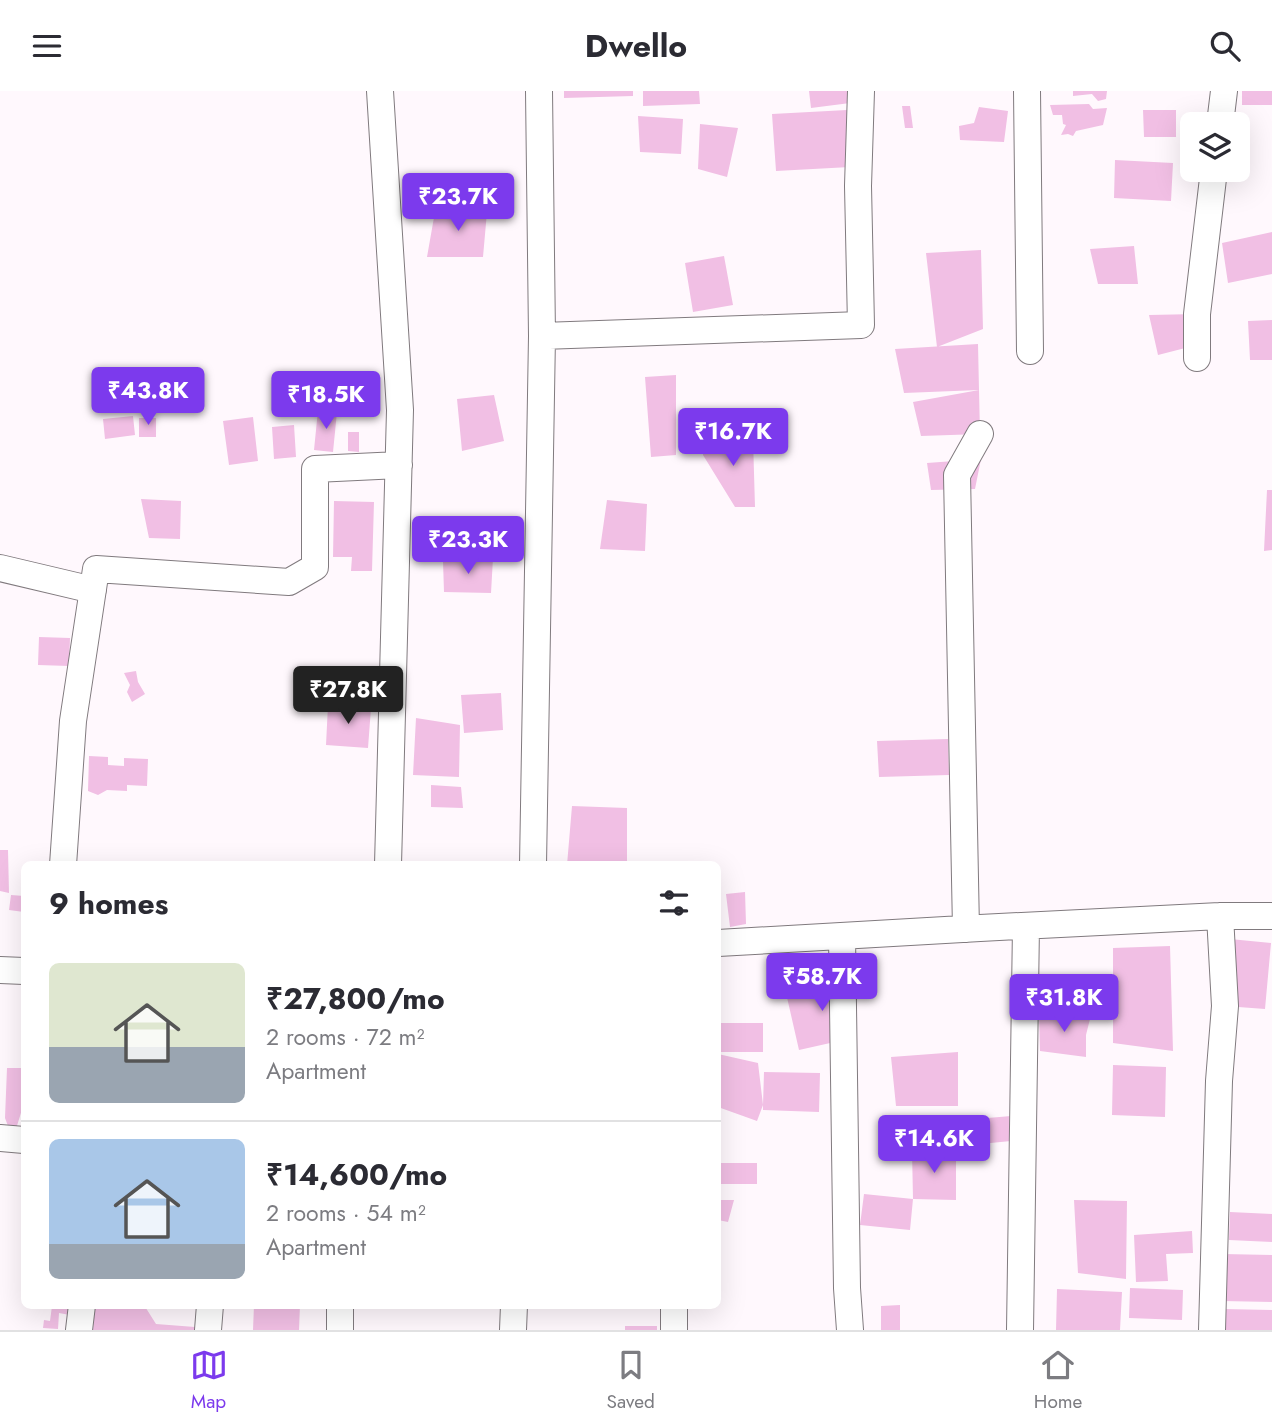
<!DOCTYPE html>
<html lang="en">
<head>
<meta charset="utf-8">
<style>
	body { margin:0; font-family:Jost,sans-serif; background:#f7f7f7; color:#2b2b33; height:100vh; display:flex; flex-direction:column; font-size:26px; white-space:nowrap }
	* { box-sizing:border-box; margin:0 }
	p { font-size:23px; color:#7c7c81 }
	.icon { flex:none; width:38px; height:38px; fill:none; stroke:currentColor; stroke-width:2; stroke-linecap:round; stroke-linejoin:round }
	.map { position:relative; flex:1; overflow:hidden }
	.side { position:absolute; left:21px; top:770px; width:700px; height:448px; display:flex; flex-direction:column; background:#fff; border-radius:10px; box-shadow:0 7px 28px #0002 }
	.side>* { flex:none }
	.buttons { position:absolute; left:1180px; top:21px; display:grid; gap:14px }
	.buttons a { display:grid; place-items:center; width:70px; height:70px; border-radius:10px; background:#fff; box-shadow:0 7px 28px #0002; font-size:35px }
	.price { position:absolute; translate:-50% -60px; padding:0 16px; border-radius:7px; background:#7c3aed; color:#fff; font-size:23px; line-height:46px; filter:drop-shadow(0 2px 4px #0008) }
	.price::after { content:''; position:absolute; left:50%; top:42px; width:21px; height:16px; margin-left:-10px; background:inherit; clip-path:polygon(0 0,100% 0,50% 100%) }
	.price.active { background:#222; color:#fff }
	ul { padding:0; list-style:none }
	li { display:flex; align-items:center; gap:21px; height:175px; padding:0 28px }
	li+li { border-top:2px solid #e1e1e2 }
	li span { display:grid; place-items:center; flex:none; width:196px; height:140px; border-radius:10px; color:#555 }
	li>.icon { margin-inline-start:auto }
	span .icon { width:84px; height:84px; fill:#fffc; stroke-width:1 }
	li b { font-size:30px }
	h2 { display:flex; justify-content:space-between; align-items:center; height:84px; padding:0 28px; font-size:30px }
	header { display:flex; justify-content:space-between; align-items:center; height:91px; padding:0 28px; background:#fff; font-size:32px; font-weight:700 }
	.tabs { display:flex; justify-content:space-around; align-items:center; height:98px; border-top:2px solid #e1e1e2; background:#fff; font-size:19px; color:#7c7c81 }
	.tabs a { display:grid; justify-items:center; gap:4px }
	.tabs .active { color:#7c3aed }
	.map>svg:first-child { display:block }
	.building { fill:#f1bfe4 }
	.lines { fill:none; stroke-linecap:round; stroke-linejoin:round }
	.minor-casing { stroke:#807a7e; stroke-width:28 }
	.minor { stroke:#fff; stroke-width:26 }
</style>
</head>
<body>
<header><svg class="icon" aria-label="menu" viewBox="0 0 24 24"><path d="M4 6h16M4 12h16M4 18h16"/></svg>Dwello<svg class="icon" aria-label="search" viewBox="0 0 24 24"><circle cx="10" cy="10" r="6"/><path d="M15 15l6 6"/></svg></header>
<div class="map">
<svg width="1272" height="1239" viewBox="0 0 1272 1239">
	<rect width="100%" height="100%" fill="#fff8fd"/>
	<path class="building" d="M564 0H633V5L564 7Z
		M643 0H699L700 13 643 15Z
		M809 0H857L858 11 811 17Z
		M1073 0H1107L1106 8 1098 10 1092 3 1073 5Z
		M1242 0H1272V14H1242Z
		M1089 13 1093 18 1107 17 1103 34 1076 40 1073 45 1068 43 1061 44 1066 34 1063 33 1062 24H1053L1050 14Z
		M902 15H910L913 37H905Z
		M979 16 1008 20 1004 51 960 49 959 35 974 32Z
		M847 19 850 76 776 80 772 23Z
		M1143 19H1176V46H1144Z
		M638 25 683 28 681 63 640 61Z
		M700 33 738 37 727 86 698 78Z
		M1115 69 1173 72 1171 110 1114 107Z
		M436 115 487 121 483 166H427Z
		M1272 141V183L1228 192 1222 152Z
		M1134 155 1138 193H1098L1090 158Z
		M981 159 983 238 937 256 926 162Z
		M724 165 733 214 693 221 685 172Z
		M1197 223V254L1158 264 1149 224Z
		M1272 229V269H1250L1248 230Z
		M978 253 979 299 904 302 895 258Z
		M676 284V364L651 366 645 286Z
		M979 299 980 343 921 345 913 311Z
		M494 304 504 350 462 360 457 308Z
		M318 319 337 321 333 361 314 359Z
		M133 325 135 344 105 348 103 328Z
		M253 326 258 370 229 374 223 330Z
		M139 327H156V346H139Z
		M294 334 296 366 274 368 272 336Z
		M348 341H359V361L348 360Z
		M753 348 755 416H735L703 364 702 349Z
		M981 368 975 398 931 399 927 372Z
		M1267 399H1272V459L1264 460Z
		M141 408 181 410 180 448 149 447Z
		M607 409 647 413 645 460 600 458Z
		M334 410 374 411 372 480H351L352 466H333Z
		M493 467 491 502 444 501 443 470Z
		M39 546 70 547 69 575 38 574Z
		M136 580 138 591 145 603 132 611 127 601 130 594 124 582Z
		M501 602 503 639 464 642 461 604Z
		M328 614 371 617 368 657 326 654Z
		M416 627 460 634 459 686 413 684Z
		M948 648 949 684 879 686 877 650Z
		M89 665 108 666V674L124 675V667L148 668 147 695 127 694V700L107 699 98 704 88 700Z
		M431 694 461 696 463 717 431 716Z
		M572 715 627 717V774H567Z
		M0 759H8L9 802 0 800Z
		M745 801 746 833 730 836 726 803Z
		M11 804 24 805V821L9 819Z
		M1230 848 1271 852 1265 918 1225 915Z
		M1170 855 1173 960 1113 952V857Z
		M842 881 857 946 799 959 786 902Z
		M1039 923 1091 924 1086 944V966L1040 960Z
		M718 932H763V961H718Z
		M958 961V1015H896L891 966Z
		M718 963 758 972 763 1014 764 981 820 982 819 1021 763 1019V1014L757 1030 718 1016Z
		M1113 974 1166 976 1165 1026 1112 1024Z
		M7 977H24V1012L16 1038 8 1035 5 1027Z
		M1011 1025V1050L960 1055 953 1030Z
		M912 1059 956 1062V1109L913 1108Z
		M718 1072H757V1093H718Z
		M864 1103 913 1108 910 1139 860 1134Z
		M718 1109H734L728 1131 718 1129Z
		M1074 1109 1127 1110 1126 1188 1078 1182Z
		M1230 1121 1272 1123V1151L1229 1149Z
		M1192 1140 1193 1162 1166 1163 1168 1190 1136 1191 1134 1144Z
		M1223 1163 1272 1164V1211L1222 1210Z
		M1130 1197 1183 1199 1182 1229 1129 1227Z
		M1057 1198 1122 1201 1120 1239H1056Z
		M95 1214H144L156 1233 195 1236 194 1239H93Z
		M254 1214H300L299 1239H253Z
		M900 1214V1239H881V1215Z
		M52 1215 68 1217 70 1224 59 1222 58 1238 43 1237 44 1229 50 1230Z
		M1224 1218 1272 1219V1239H1224Z
		M625 1235H657V1239H625Z"/>
	<g class="lines">
		<defs>
			<path id="minor" d="M380 0 400 319 388 774
				M1027 0 1030 260
				M1220 33 1224 0
				M542 245 861 234 858 95 861 0
				M1197 267V223L1214 79
				M0 477 93 499
				M63 774 73 630 96 478 289 491 315 476V378L399 374
				M533 774 542 245 539 0
				M966 838 957 384 980 343
				M842 845 847 1197 850 1239
				M718 852 980 837 1220 825H1272
				M0 879 24 880
				M0 1047 24 1049
				M79 1239 82 1214
				M208 1239 210 1214
				M340 1239V1214
				M513 1239 514 1214
				M674 1239V1214
				M1020 1239 1026 835
				M1212 1239 1219 990 1225 915 1220 825"/>
		</defs>
		<use href="#minor" class="minor-casing"/>
		<use href="#minor" class="minor"/>
	</g>
</svg>
<div class="buttons">
<a><svg class="icon" aria-label="layers" viewBox="0 0 24 24"><path d="M12 4l9 5-9 5-9-5zM3 14l9 5 9-5"/></svg></a>
</div>
<b class="price" style="left:458px;top:142px">₹23.7K</b>
<b class="price" style="left:148px;top:336px">₹43.8K</b>
<b class="price" style="left:326px;top:340px">₹18.5K</b>
<b class="price" style="left:733px;top:377px">₹16.7K</b>
<b class="price" style="left:468px;top:485px">₹23.3K</b>
<b class="price active" style="left:348px;top:635px">₹27.8K</b>
<b class="price" style="left:822px;top:922px">₹58.7K</b>
<b class="price" style="left:1064px;top:943px">₹31.8K</b>
<b class="price" style="left:934px;top:1084px">₹14.6K</b>
<section class="side">
<h2>9 homes<svg class="icon" aria-label="filters" viewBox="0 0 24 24"><path d="M4 7h16M4 17h16"/><circle cx="9" cy="7" r="2"/><circle cx="15" cy="17" r="2"/></svg></h2>
<ul>
<li><span style="background:linear-gradient(#dfe7d0 60%,#9aa5b1 0)"><svg class="icon" aria-label="home" viewBox="0 0 24 24"><path d="M3 11l9-7 9 7M6 9v11h12V9"/></svg></span><div><b>₹27,800/mo</b><p>2 rooms · 72 m²</p><p>Apartment</p></div></li>
<li><span style="background:linear-gradient(#a9c7e8 75%,#9aa5b1 0)"><svg class="icon" aria-label="home" viewBox="0 0 24 24"><path d="M3 11l9-7 9 7M6 9v11h12V9"/></svg></span><div><b>₹14,600/mo</b><p>2 rooms · 54 m²</p><p>Apartment</p></div></li>
</ul>
</section>
</div>
<nav class="tabs">
<a class="active"><svg class="icon" aria-label="map" viewBox="0 0 24 24"><path d="M3 6l6-2 6 2 6-2v14l-6 2-6-2-6 2zM9 4v14M15 6v14"/></svg>Map</a>
<a><svg class="icon" aria-label="saved" viewBox="0 0 24 24"><path d="M7 4h10v16l-5-4-5 4z"/></svg>Saved</a>
<a><svg class="icon" aria-label="home" viewBox="0 0 24 24"><path d="M3 11l9-7 9 7M6 9v11h12V9"/></svg>Home</a>
</nav>
</body>
</html>
